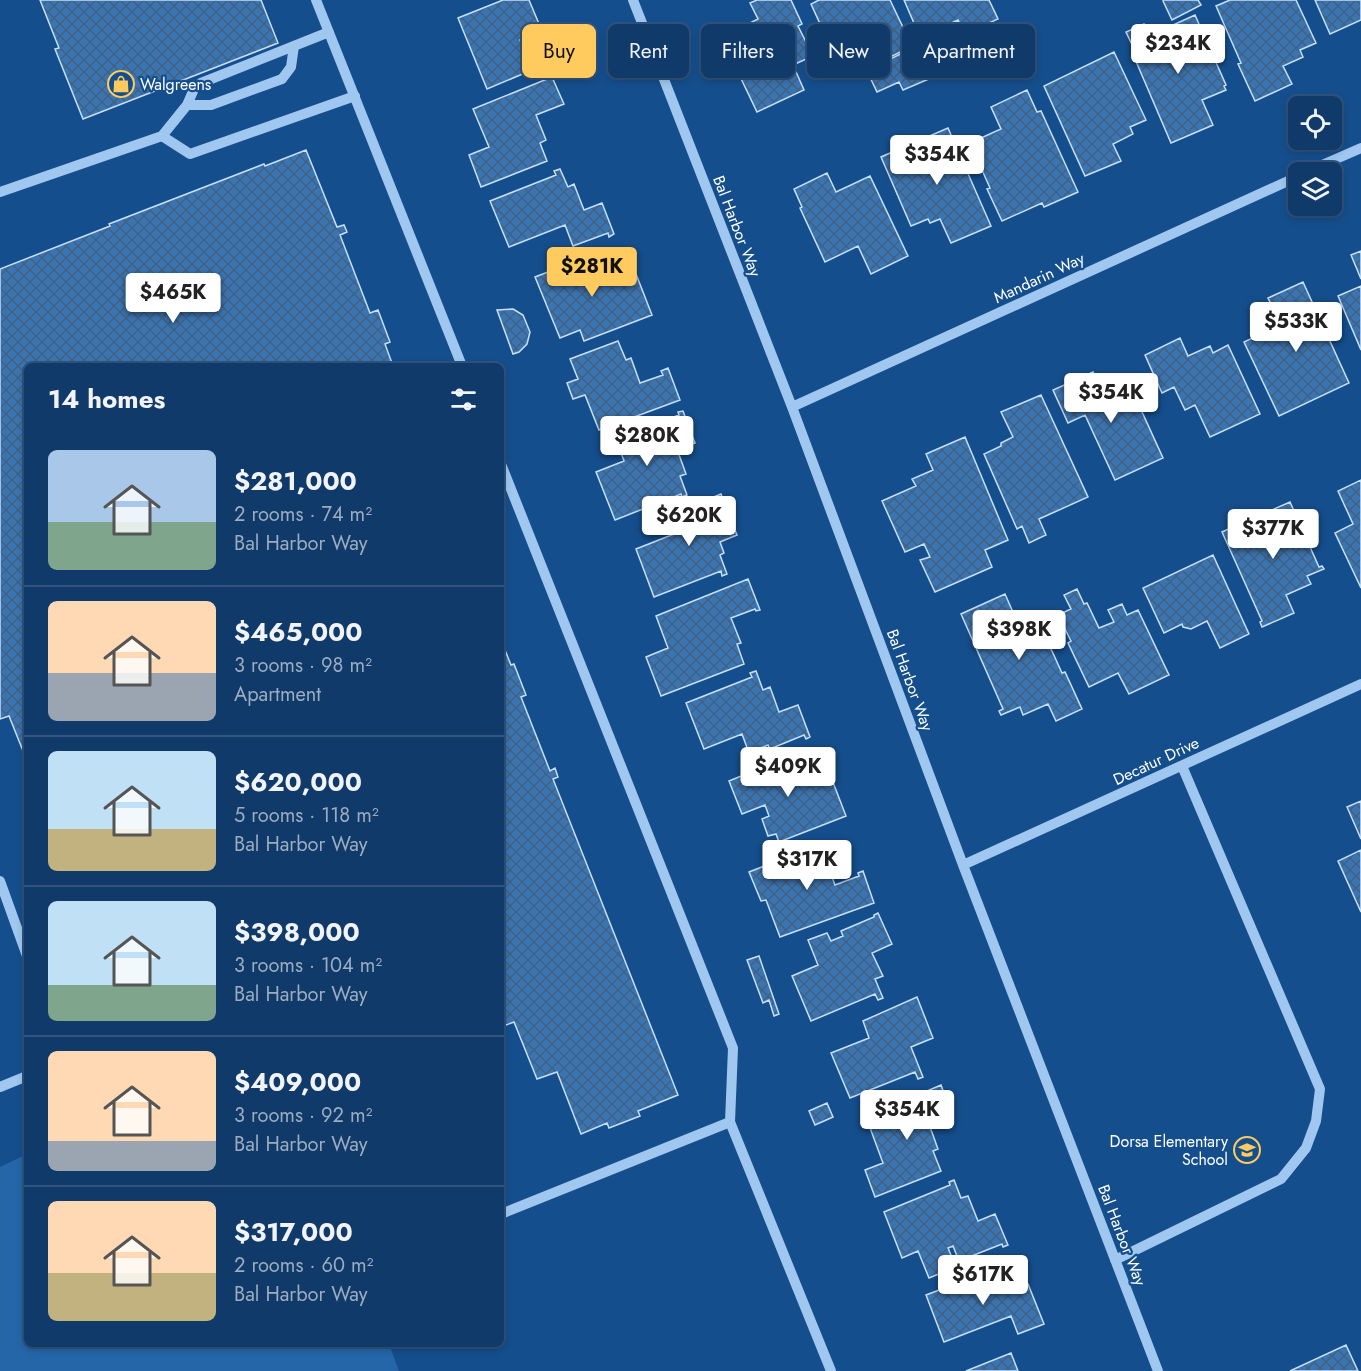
<!DOCTYPE html>
<html lang="en">
<head>
<meta charset="utf-8">
<style>
	body { margin:0; font-family:Jost,sans-serif; background:#1e4571; color:#f1f3f6; height:100vh; display:flex; flex-direction:column; font-size:22px; white-space:nowrap }
	* { box-sizing:border-box; margin:0 }
	p { font-size:20px; color:#9cadc0 }
	.icon { flex:none; width:33px; height:33px; fill:none; stroke:currentColor; stroke-width:2; stroke-linecap:round; stroke-linejoin:round }
	.map { position:relative; flex:1; overflow:hidden }
	.side { position:absolute; left:24px; top:363px; width:480px; height:984px; display:flex; flex-direction:column; background:#103a69; border-radius:9px; box-shadow:0 3px 9px #0003,0 0 0 2px #30547d }
	.side>* { flex:none }
	.hud { position:absolute; left:522px; top:24px; width:570px; height:54px; display:flex; gap:12px }
	.fabs { position:absolute; left:1288px; top:96px; display:grid; gap:12px }
	.fabs a { display:grid; place-items:center; width:54px; height:54px; border-radius:9px; background:#103a69; box-shadow:0 3px 9px #0003,0 0 0 2px #30547d; font-size:30px }
	.price { position:absolute; translate:-50% -51px; padding:0 14px; border-radius:6px; background:#fff; color:#222; font-size:20px; line-height:39px; filter:drop-shadow(0 2px 3px #0008) }
	.price::after { content:''; position:absolute; left:50%; top:36px; width:18px; height:14px; margin-left:-9px; background:inherit; clip-path:polygon(0 0,100% 0,50% 100%) }
	.price.active { background:#ffca5e; color:#111 }
	ul { padding:0; list-style:none }
	li { display:flex; align-items:center; gap:18px; height:150px; padding:0 24px }
	li+li { border-top:2px solid #30547d }
	li span { display:grid; place-items:center; flex:none; width:168px; height:120px; border-radius:9px; color:#555 }
	li>.icon { margin-inline-start:auto }
	span .icon { width:72px; height:72px; fill:#fffc; stroke-width:1 }
	li b { font-size:26px }
	h2 { display:flex; justify-content:space-between; align-items:center; height:72px; padding:0 24px; font-size:26px }
	.chip { padding:0 21px; border-radius:9px; background:#103a69; box-shadow:0 3px 9px #0003,0 0 0 2px #30547d; font-size:21px; line-height:54px }
	.chip.active { background:#ffca5e; color:#111 }
	.map>svg:first-child { display:block }
	.green { fill:#2566a9 }
	.building { fill:url(#building-cross-hatch); stroke:#c5e0fb; stroke-width:1.5 }
	.lines { fill:none; stroke-linecap:round; stroke-linejoin:round }
	.minor { stroke:#9fc7ef; stroke-width:10 }
	.labels { text-anchor:middle; dominant-baseline:central; stroke-width:4.5; stroke-linejoin:round; paint-order:stroke }
	.poi-label { font-size:16px; fill:#fff; stroke:#154e8c; text-anchor:start }
	.street-label { font-size:16px; fill:#fff; stroke:#154e8c }
</style>
</head>
<body>
<div class="map">
<svg width="1361" height="1371" viewBox="0 0 1361 1371">
	<defs>
		<pattern id="building-cross-hatch" width="8" height="8" patternUnits="userSpaceOnUse" patternTransform="scale(1.5)"><rect width="8" height="8" fill="#3a75b3"/><path d="M0 0l8 8M0 8l8-8" fill="none" stroke="#436080"/></pattern>
	</defs>
	<rect width="100%" height="100%" fill="#154e8c"/>
	<path class="green" d="M27 1154V1344H389L399 1371H0V1167Z"/>
	<path class="building" d="M40 0H261L278 43 83 119 55 49 59 48Z
		M503 0H529L542 31 520 40 532 70 487 89 458 18Z
		M757 0H791L802 24 798 26 813 56 793 65 804 90 757 112 724 43 739 36 736 30 758 19 750 3Z
		M819 0H890L910 42 907 44 909 48 890 57 888 53 843 74 811 4Z
		M904 0H989L998 19 965 34 958 20 920 37Z
		M1164 0H1198L1201 5 1172 20 1163 1Z
		M1230 0H1296L1316 43 1300 50 1303 57 1283 66 1292 84 1255 101 1238 64 1241 63 1216 6Z
		M1315 0H1361V20L1330 34Z
		M1195 15 1226 85 1224 86 1226 90 1202 100 1213 125 1171 143 1135 59 1138 57 1126 32 1144 24 1149 36Z
		M917 46 931 78 903 90 899 82 877 92 869 75 890 65 888 60Z
		M1114 52 1146 120 1130 127 1133 134 1113 144 1121 161 1085 176 1044 86Z
		M552 77 564 104 536 115 546 140 540 143 547 161 481 187 469 155 489 147 473 109Z
		M1027 90 1037 112 1041 111 1078 192 1044 207 1042 203 1002 221 987 189 990 188 970 143 1001 129 991 107Z
		M948 128 991 226 951 243 940 219 930 223 928 219 911 226 881 157Z
		M306 150 337 227 344 225 347 232 340 235 370 313 378 310 390 342 385 344 393 366H27V761L9 716 0 719V269L110 226 109 224 264 164 265 166Z
		M560 169 568 187 574 184 584 210 602 203 614 234 609 237 608 233 573 246 565 225 509 247 490 201 556 175 554 171Z
		M827 173 836 192 870 176 908 256 871 274 858 246 825 262 800 208 802 207 794 189Z
		M603 251 615 282 636 274 652 315 584 341 580 330 560 338 535 277Z
		M1361 251V279L1351 255Z
		M1303 282 1349 383 1279 416 1244 342 1281 324 1268 298Z
		M1361 286V350L1338 296Z
		M513 309 523 315 530 332 527 344 519 352 513 354 497 310Z
		M1180 338 1188 356 1210 346 1213 353 1228 345 1260 414 1210 437 1195 405 1185 410 1174 387 1162 393 1145 355Z
		M618 341 626 360 631 358 640 383 663 375 661 371 668 368 680 400 599 430 585 395 573 399 567 383 578 379 570 359Z
		M1093 372 1106 401 1132 390 1163 458 1115 480 1085 415 1068 423 1053 390Z
		M1041 395 1088 497 1039 519 1046 535 1029 543 1022 526 1017 529 984 454 1001 446V443L1013 437 1001 412Z
		M683 411 695 443 677 449 686 474 680 476 687 495 682 497 681 494 615 520 596 472 624 461 616 439 679 415 678 412Z
		M965 437 1008 540 985 550 992 567 935 592 920 560 930 557 924 544 905 552 882 501 916 486 912 479 933 470 926 454Z
		M1361 480V588L1335 533 1353 524 1338 491Z
		M721 494 737 535 720 542 724 553 720 555 727 574 722 576 721 571 654 597 636 549 674 534 668 518 695 508 694 505Z
		M1290 502 1319 567 1322 566 1324 569 1307 576 1311 584 1286 595 1294 613 1262 627 1260 622 1262 621 1222 532Z
		M1213 555 1249 634 1220 648 1207 621 1191 629 1183 627 1182 624 1164 633 1143 588Z
		M748 579 760 610 756 611 755 609 731 618 741 643 737 644 744 664 661 696 646 657 668 648 656 616Z
		M1077 589 1084 604 1087 603 1099 628 1114 622 1108 610 1122 604 1127 615 1138 610 1169 675 1129 694 1118 673 1089 687 1068 643 1071 641 1058 615 1071 609 1064 595Z
		M1005 594 1019 626 1037 618 1062 673 1065 672 1082 709 1056 721 1048 704 1023 715 1020 707 1001 715 999 711 1003 709 961 614Z
		M501 640 511 665 514 664 526 695 521 697 550 771 555 768 558 777 553 779 678 1095 638 1111 640 1116 609 1128 607 1123 581 1134 557 1072 537 1079 514 1022 501 1027Z
		M756 671 763 690 770 687 779 712 798 705 810 737 806 739 804 735 770 749 768 745 749 753 742 734 704 749 686 703 752 677 750 673Z
		M798 753 810 785 831 777 846 816 779 842 776 834 768 836 762 819 769 816 765 805 742 814 729 781Z
		M1361 801V839L1347 807Z
		M813 844 821 863 826 861 835 885 859 876 858 873 863 871 874 903 780 937 766 900 761 901 749 872 767 865 766 862Z
		M1361 850V912L1338 861Z
		M878 913 892 944 872 953 883 976 875 979 883 998 878 1000 875 994 811 1021 792 976 818 965 808 940 827 933 831 941 843 936 841 931 874 917V915Z
		M759 956 779 1014 774 1016 769 1000 763 1003 747 960Z
		M917 997 933 1038 911 1047 923 1077 918 1079 915 1072 850 1098 831 1053 869 1038 863 1021Z
		M941 1085 952 1115 929 1124 938 1149 933 1151 941 1171 875 1197 865 1170 883 1163 866 1117Z
		M827 1103 833 1117 815 1125 809 1111Z
		M954 1180 961 1198 968 1196 978 1221 995 1214 1008 1245 1003 1247 1002 1244 969 1257 971 1262 961 1266 953 1246 948 1248 956 1267 929 1278 918 1251 902 1258 884 1212 950 1185 949 1182Z
		M995 1263 1007 1292 1028 1284 1044 1324 1018 1334 1011 1316 944 1342 926 1295 992 1270 990 1265Z
		M1346 1345 1358 1371H1290Z
		M1011 1353 1018 1371H966Z"/>
	<g class="lines">
		<path class="minor" d="M316 0 462 366
			M633 0 792 407 963 865 1158 1371
			M187 105H211L282 79 291 67 294 46
			M162 136 187 105 194 89 201 83 329 32
			M1306 172 1361 148
			M0 192 162 136 190 154 355 96
			M792 407 1299 176
			M501 464 733 1048 730 1122 831 1371
			M963 865 1361 684
			M0 881 27 956
			M0 1087 27 1076
			M501 1214 730 1122
			M1115 1260 1281 1179 1306 1148 1316 1121 1320 1089 1182 766"/>
	</g>
	<defs>
		<symbol id="shop-ring" viewBox="-11 -11 22 22"><circle r="9.5" fill="#154e8c" stroke="#ffca5e" stroke-width="1.5"/><path d="M-5-2.5h2.3a2.7 3.5 0 0 1 5.4 0H5L5.5 6h-11ZM-1.5-2.5h3a1.5 2.3 0 0 0-3 0Z" fill="#ffca5e"/></symbol>
		<symbol id="school-ring" viewBox="-11 -11 22 22"><circle r="9.5" fill="#154e8c" stroke="#ffca5e" stroke-width="1.5"/><path d="M0-5L7-2L0 1L-7-2ZM-4 1L0 2.5L4 1V4Q0 6-4 4Z" fill="#ffca5e"/></symbol>
	</defs>
	<g fill-rule="evenodd">
		<use href="#shop-ring" x="106" y="69" width="30" height="30"/>
		<use href="#school-ring" x="1232" y="1135" width="30" height="30"/>
	</g>
	<g class="labels">
		<g class="poi-label">
			<text x="140" y="84">Walgreens</text>
			<text x="1228" y="1141" text-anchor="end">Dorsa Elementary<tspan x="1228" dy="18">School</tspan></text>
		</g>
		<g class="street-label">
			<text transform="translate(737 226) rotate(69)">Bal Harbor Way</text>
			<text transform="translate(1039 278) rotate(-25)">Mandarin Way</text>
			<text transform="translate(910 680) rotate(70)">Bal Harbor Way</text>
			<text transform="translate(1156 761) rotate(-25)">Decatur Drive</text>
			<text transform="translate(1122 1235) rotate(69)">Bal Harbor Way</text>
		</g>
	</g>
</svg>
<div class="fabs">
<a><svg class="icon" aria-label="locate" viewBox="0 0 24 24"><circle cx="12" cy="12" r="6"/><path d="M12 2v4M12 18v4M2 12h4M18 12h4"/></svg></a>
<a><svg class="icon" aria-label="layers" viewBox="0 0 24 24"><path d="M12 4l9 5-9 5-9-5zM3 14l9 5 9-5"/></svg></a>
</div>
<b class="price" style="left:1178px;top:75px">$234K</b>
<b class="price" style="left:937px;top:186px">$354K</b>
<b class="price active" style="left:592px;top:298px">$281K</b>
<b class="price" style="left:173px;top:324px">$465K</b>
<b class="price" style="left:1296px;top:353px">$533K</b>
<b class="price" style="left:1111px;top:424px">$354K</b>
<b class="price" style="left:647px;top:467px">$280K</b>
<b class="price" style="left:689px;top:547px">$620K</b>
<b class="price" style="left:1273px;top:560px">$377K</b>
<b class="price" style="left:1019px;top:661px">$398K</b>
<b class="price" style="left:788px;top:798px">$409K</b>
<b class="price" style="left:807px;top:891px">$317K</b>
<b class="price" style="left:907px;top:1141px">$354K</b>
<b class="price" style="left:983px;top:1306px">$617K</b>
<div class="hud">
<a class="chip active">Buy</a>
<a class="chip">Rent</a>
<a class="chip">Filters</a>
<a class="chip">New</a>
<a class="chip">Apartment</a>
</div>
<section class="side">
<h2>14 homes<svg class="icon" aria-label="filters" viewBox="0 0 24 24"><path d="M4 7h16M4 17h16"/><circle cx="9" cy="7" r="2"/><circle cx="15" cy="17" r="2"/></svg></h2>
<ul>
<li><span style="background:linear-gradient(#a9c7e8 60%,#7fa58c 0)"><svg class="icon" aria-label="home" viewBox="0 0 24 24"><path d="M3 11l9-7 9 7M6 9v11h12V9"/></svg></span><div><b>$281,000</b><p>2 rooms · 74 m²</p><p>Bal Harbor Way</p></div></li>
<li><span style="background:linear-gradient(#ffd9b3 60%,#9aa5b1 0)"><svg class="icon" aria-label="home" viewBox="0 0 24 24"><path d="M3 11l9-7 9 7M6 9v11h12V9"/></svg></span><div><b>$465,000</b><p>3 rooms · 98 m²</p><p>Apartment</p></div></li>
<li><span style="background:linear-gradient(#bfe0f5 65%,#c2b280 0)"><svg class="icon" aria-label="home" viewBox="0 0 24 24"><path d="M3 11l9-7 9 7M6 9v11h12V9"/></svg></span><div><b>$620,000</b><p>5 rooms · 118 m²</p><p>Bal Harbor Way</p></div></li>
<li><span style="background:linear-gradient(#bfe0f5 70%,#7fa58c 0)"><svg class="icon" aria-label="home" viewBox="0 0 24 24"><path d="M3 11l9-7 9 7M6 9v11h12V9"/></svg></span><div><b>$398,000</b><p>3 rooms · 104 m²</p><p>Bal Harbor Way</p></div></li>
<li><span style="background:linear-gradient(#ffd9b3 75%,#9aa5b1 0)"><svg class="icon" aria-label="home" viewBox="0 0 24 24"><path d="M3 11l9-7 9 7M6 9v11h12V9"/></svg></span><div><b>$409,000</b><p>3 rooms · 92 m²</p><p>Bal Harbor Way</p></div></li>
<li><span style="background:linear-gradient(#ffd9b3 60%,#c2b280 0)"><svg class="icon" aria-label="home" viewBox="0 0 24 24"><path d="M3 11l9-7 9 7M6 9v11h12V9"/></svg></span><div><b>$317,000</b><p>2 rooms · 60 m²</p><p>Bal Harbor Way</p></div></li>
</ul>
</section>
</div>
</body>
</html>
